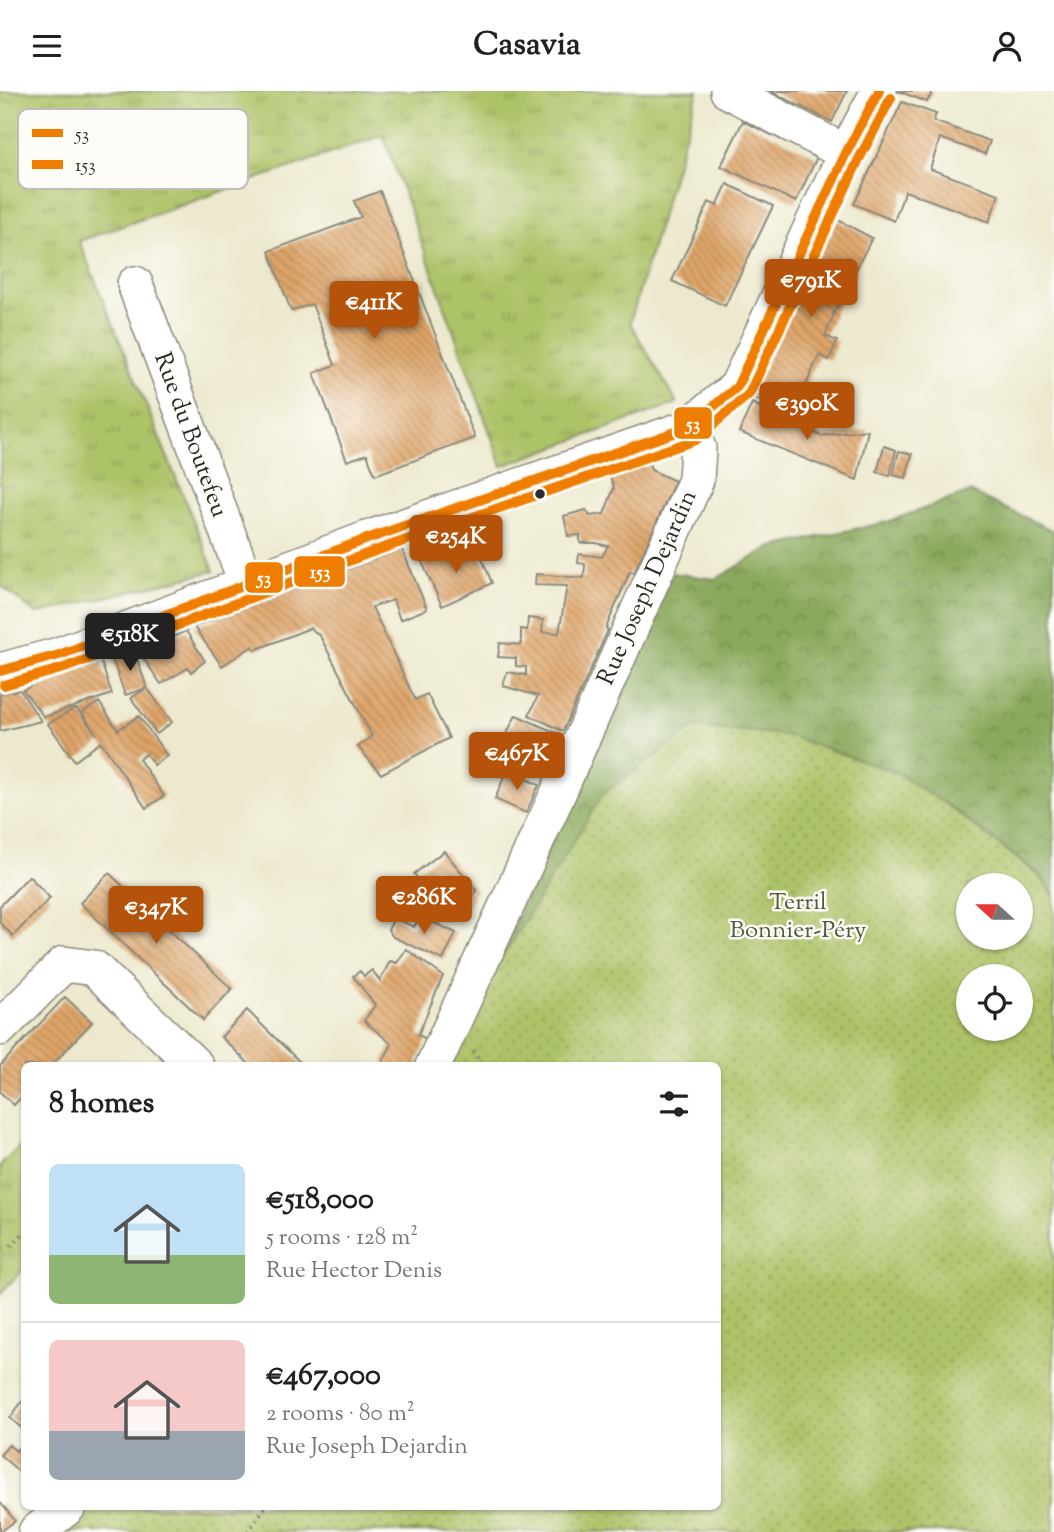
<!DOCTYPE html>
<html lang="en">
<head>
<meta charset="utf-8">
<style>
	body { margin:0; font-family:"Sorts Mill Goudy",serif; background:#f6f6f6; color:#202124; height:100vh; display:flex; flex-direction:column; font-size:26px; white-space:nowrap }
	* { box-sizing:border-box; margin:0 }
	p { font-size:23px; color:#757577 }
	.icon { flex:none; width:38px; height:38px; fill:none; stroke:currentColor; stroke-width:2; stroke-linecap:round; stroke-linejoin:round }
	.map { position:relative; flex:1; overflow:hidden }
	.details { position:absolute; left:21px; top:971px; width:700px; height:448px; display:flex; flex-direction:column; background:#fff; border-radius:10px; box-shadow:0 2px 5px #0004 }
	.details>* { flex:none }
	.needle { width:46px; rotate:291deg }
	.controls { position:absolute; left:956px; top:782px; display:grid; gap:14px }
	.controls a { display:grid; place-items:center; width:77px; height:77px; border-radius:50%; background:#fff; box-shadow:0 2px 5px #0004; font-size:35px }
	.price { position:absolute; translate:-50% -60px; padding:0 16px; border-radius:7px; background:#b45309; color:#fff; font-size:23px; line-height:46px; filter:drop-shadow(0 2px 4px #0008) }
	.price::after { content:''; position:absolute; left:50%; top:42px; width:21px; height:16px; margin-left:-10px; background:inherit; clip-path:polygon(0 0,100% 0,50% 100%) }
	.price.active { background:#222; color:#fff }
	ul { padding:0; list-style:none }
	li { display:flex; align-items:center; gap:21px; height:175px; padding:0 28px }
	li+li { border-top:2px solid #e0e0e0 }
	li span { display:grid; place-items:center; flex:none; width:196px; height:140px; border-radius:10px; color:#555 }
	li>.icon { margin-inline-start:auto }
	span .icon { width:84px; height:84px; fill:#fffc; stroke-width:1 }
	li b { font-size:30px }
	h2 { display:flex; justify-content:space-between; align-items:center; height:84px; padding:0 28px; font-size:30px }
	header { display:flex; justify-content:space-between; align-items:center; height:91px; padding:0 28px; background:#fff; font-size:32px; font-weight:700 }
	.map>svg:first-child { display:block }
	.grass { fill:url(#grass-tufts); stroke:#6c774a; stroke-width:2 }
	.forest { fill:url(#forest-crowns); stroke:#5a6a44; stroke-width:2 }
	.park { fill:url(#park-dots); stroke:#6c774a; stroke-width:2; fill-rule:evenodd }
	.building { fill:url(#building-back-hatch) }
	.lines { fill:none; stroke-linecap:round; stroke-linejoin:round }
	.minor-casing { stroke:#8c8a7c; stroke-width:38 }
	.path { stroke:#8c8a7c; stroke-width:4.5; stroke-dasharray:2 5; stroke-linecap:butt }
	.minor { stroke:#fff; stroke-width:35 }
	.bus-1-casing { stroke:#fdfcf7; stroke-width:16 }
	.bus-2-casing { stroke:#fdfcf7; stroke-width:16 }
	.bus-1 { stroke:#ef7d00; stroke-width:10 }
	.bus-2 { stroke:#ef7d00; stroke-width:10 }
	.bus-dot { fill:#2b2b2b; stroke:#fdfcf7; stroke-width:2.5 }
	.labels { text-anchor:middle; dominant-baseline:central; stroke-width:5; stroke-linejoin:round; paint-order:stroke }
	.street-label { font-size:24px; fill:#2b2b2b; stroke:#fdfcf7 }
	.park-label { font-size:24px; fill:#52593d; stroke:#fdfcf7 }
	.key { fill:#fdfcf7; stroke:#bebdba; stroke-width:2 }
	.key-label { font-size:19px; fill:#2b2b2b }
	.line-badge { stroke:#fdfcf7; stroke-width:2.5 }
	.badge-label { font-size:19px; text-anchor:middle; font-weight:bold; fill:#fff }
</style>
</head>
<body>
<header><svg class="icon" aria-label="menu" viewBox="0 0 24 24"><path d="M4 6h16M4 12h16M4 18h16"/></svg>Casavia<svg class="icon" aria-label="person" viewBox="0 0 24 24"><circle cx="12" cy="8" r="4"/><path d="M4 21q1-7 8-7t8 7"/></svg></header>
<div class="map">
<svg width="1054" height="1441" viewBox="0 0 1054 1441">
	<defs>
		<pattern id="grass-tufts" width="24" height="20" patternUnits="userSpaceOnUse" patternTransform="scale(1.75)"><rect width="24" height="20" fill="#adc368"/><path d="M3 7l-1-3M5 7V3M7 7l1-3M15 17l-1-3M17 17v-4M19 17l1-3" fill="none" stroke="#8d9f56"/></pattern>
		<pattern id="forest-crowns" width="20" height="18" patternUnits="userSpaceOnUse" patternTransform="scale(1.75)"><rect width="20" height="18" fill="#8aa95c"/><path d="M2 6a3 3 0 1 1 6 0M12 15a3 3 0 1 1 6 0" fill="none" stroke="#718a4c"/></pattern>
		<pattern id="park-dots" width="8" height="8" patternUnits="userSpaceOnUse" patternTransform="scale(1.75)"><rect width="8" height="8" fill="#adc368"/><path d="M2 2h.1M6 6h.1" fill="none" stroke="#8d9f56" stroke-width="1.8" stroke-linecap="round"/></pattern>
		<pattern id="building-back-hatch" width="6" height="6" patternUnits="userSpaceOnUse" patternTransform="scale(1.75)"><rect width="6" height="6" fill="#dea468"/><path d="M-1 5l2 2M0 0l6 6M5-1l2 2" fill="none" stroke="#b48656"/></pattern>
	</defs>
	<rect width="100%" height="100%" fill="#fdfcf7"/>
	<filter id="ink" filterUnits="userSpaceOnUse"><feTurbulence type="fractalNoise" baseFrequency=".0143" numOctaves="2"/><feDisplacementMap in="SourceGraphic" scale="14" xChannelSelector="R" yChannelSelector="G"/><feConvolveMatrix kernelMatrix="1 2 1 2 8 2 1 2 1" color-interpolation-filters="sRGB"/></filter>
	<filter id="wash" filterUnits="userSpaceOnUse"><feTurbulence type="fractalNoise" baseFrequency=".00686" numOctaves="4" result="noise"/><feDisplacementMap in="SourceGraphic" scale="28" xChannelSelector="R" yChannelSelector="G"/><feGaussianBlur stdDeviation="1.57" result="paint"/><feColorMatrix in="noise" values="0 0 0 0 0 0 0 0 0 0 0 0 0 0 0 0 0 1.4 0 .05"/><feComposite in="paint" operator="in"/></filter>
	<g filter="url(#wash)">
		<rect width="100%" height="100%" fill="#ede9ce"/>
		<path class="grass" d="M0 0H698L630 232 677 312 502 375 383 44 79 150 214 480 36 523 0 494Z
			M24 1051V1177L0 1203V1075Z"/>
		<path class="forest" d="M970 401 1054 440V806L1040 784 947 714 490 886 673 482 716 488 769 457 887 431Z"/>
		<path class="park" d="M695 636 786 644 893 680 947 714 1040 785 1054 806V1441H49L81 1416H718V975H442L490 886 603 703ZM968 794H1020V847H968ZM968 886H1020V938H968Z"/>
		<g id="blocks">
			<path class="building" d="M770 0H847L832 31Z
				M898 0H933L927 11Z
				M902 11 936 23 933 30 990 50 985 63 940 47 930 78 999 103 989 131 905 100 894 130 854 113Z
				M743 30 817 66 796 111 721 75Z
				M727 93 773 115 725 215 672 190 709 111 717 115Z
				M380 100 475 347 375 384 367 363 347 370 314 282 335 274 312 213 291 220 269 160 361 126 354 110Z
				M836 128 872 147 833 223H834L825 245 837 250 829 269 819 264 793 324 752 306 795 206Z
				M752 312 821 345 868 339 857 389 739 341Z
				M884 355 896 359 890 385 877 381Z
				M899 360 912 363 906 387 893 384Z
				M648 368 651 379 675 390 634 482 630 480 606 537 608 539 563 640 529 624 538 605 503 595 507 581 526 584V576L516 575V567L498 566 500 552 521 554V538L527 539 528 527 543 529 542 541 559 542 567 495 535 494 536 483 584 487 585 473 578 472 579 463 602 466 608 455 596 452H580V444L568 445 564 425 586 419 590 425 604 423 614 397 609 382Z
				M456 456 463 467 479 460 492 492 442 515 422 471Z
				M402 458 427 518 400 529 393 509 372 516 415 609 427 603 449 647 381 683 358 656 372 645 320 545 310 537 255 559 253 555 222 575 194 536Z
				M186 540 205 570 191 581 188 577 161 593 139 561Z
				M134 559 147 597 125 604 112 567Z
				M101 571 112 603 44 626 23 599 36 592Z
				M147 597 172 631 157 643 131 607Z
				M20 599 41 630 0 640V603Z
				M99 611 118 639 139 625 167 665 154 674 146 663 139 668 164 705 146 717 101 651 75 670 48 633 76 617 97 644 82 622Z
				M516 624 561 644 542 684 508 669 514 654 504 648Z
				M507 679 539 694 526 722 495 708Z
				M444 760 476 799 462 826 439 814 414 783Z
				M109 782 232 898 203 929 80 812Z
				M29 785 50 807 13 845 0 832V815Z
				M420 825 456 842 443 869 393 846 388 839 394 827 414 836Z
				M406 858 443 885 418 944 427 948 416 975H386L383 970 392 953 364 930 375 914 353 885 360 880 364 885 372 879 380 890 390 870 397 872Z
				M65 906 92 931 51 975H24V1003L14 1014 0 1001V975Z
				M247 919 267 939 304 975H251L242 966 221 946Z
				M24 1308V1339L10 1327Z
				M23 1352 24 1354V1385L0 1364 9 1354 16 1360Z
				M0 1411 15 1430 0 1441Z"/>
		</g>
	</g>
	<g filter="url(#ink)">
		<use href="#blocks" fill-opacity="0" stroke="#8c8a7c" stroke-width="2"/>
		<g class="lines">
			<defs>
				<path id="minor" d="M728 0 846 62
					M135 193 247 494
					M0 580 59 564 367 448 687 337 737 296 846 62 879 0
					M0 937 64 873 94 877 196 975
					M433 975 555 709 696 389 698 357 687 337
					M36 1441 68 1416"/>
			</defs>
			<use href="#minor" class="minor-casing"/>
			<path class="path" d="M474 959 480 975
				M11 1155 24 1142
				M248 1441 265 1416"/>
			<use href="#minor" class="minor"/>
			<defs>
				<path id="bus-1" d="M0 580 59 564 367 448 687 337 737 296 846 62 879 0"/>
				<path id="bus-2" d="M4 594 64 577 372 461 695 349 749 303 859 68 891 7"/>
			</defs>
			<use href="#bus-1" class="bus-1-casing"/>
			<use href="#bus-2" class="bus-2-casing"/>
			<use href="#bus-1" class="bus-1"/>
			<use href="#bus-2" class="bus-2"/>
		</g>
	</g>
	<circle class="bus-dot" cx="540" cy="403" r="6"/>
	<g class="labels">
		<g class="street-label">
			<text transform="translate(190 344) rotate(70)">Rue du Boutefeu</text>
			<text transform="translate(648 497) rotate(-66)">Rue Joseph Dejardin</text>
		</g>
		<g class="park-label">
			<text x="798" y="812">Terril<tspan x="798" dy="28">Bonnier-Péry</tspan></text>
		</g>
	</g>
	<rect x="18" y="18" width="230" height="80" rx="10" class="key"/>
	<rect x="32" y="38" width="31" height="8" fill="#ef7d00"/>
	<rect x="32" y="69" width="31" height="9" fill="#ef7d00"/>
	<g class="key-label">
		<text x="75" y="49">53</text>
		<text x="75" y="80">153</text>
	</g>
	<g class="line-badge">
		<rect x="673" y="315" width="40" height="34" rx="7" fill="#ef7d00"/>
		<rect x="293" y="464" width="53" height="33" rx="7" fill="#ef7d00"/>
		<rect x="244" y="470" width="40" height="33" rx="7" fill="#ef7d00"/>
	</g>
	<g class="badge-label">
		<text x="693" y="339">53</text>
		<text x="320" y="487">153</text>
		<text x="264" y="493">53</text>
	</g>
</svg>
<div class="controls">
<a><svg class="needle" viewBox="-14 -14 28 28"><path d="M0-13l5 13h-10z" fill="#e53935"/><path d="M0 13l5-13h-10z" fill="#757577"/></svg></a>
<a><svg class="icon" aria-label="locate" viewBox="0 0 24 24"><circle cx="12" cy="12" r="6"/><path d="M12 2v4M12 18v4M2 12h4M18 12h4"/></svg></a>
</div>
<b class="price" style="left:811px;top:228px">€791K</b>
<b class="price" style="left:374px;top:250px">€411K</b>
<b class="price" style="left:807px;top:351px">€390K</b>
<b class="price" style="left:456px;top:484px">€254K</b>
<b class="price active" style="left:130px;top:582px">€518K</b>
<b class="price" style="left:517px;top:701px">€467K</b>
<b class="price" style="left:424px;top:845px">€286K</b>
<b class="price" style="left:156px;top:855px">€347K</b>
<section class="details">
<h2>8 homes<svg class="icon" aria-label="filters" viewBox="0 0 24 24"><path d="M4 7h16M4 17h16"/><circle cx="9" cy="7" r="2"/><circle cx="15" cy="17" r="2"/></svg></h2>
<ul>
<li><span style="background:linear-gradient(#bfe0f5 65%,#8fb573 0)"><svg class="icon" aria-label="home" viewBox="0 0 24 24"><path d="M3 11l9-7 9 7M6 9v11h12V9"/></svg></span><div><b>€518,000</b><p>5 rooms · 128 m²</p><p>Rue Hector Denis</p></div></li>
<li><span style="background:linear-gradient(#f6c9c9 65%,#9aa5b1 0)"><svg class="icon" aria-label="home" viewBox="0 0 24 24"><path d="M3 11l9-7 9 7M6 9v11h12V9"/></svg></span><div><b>€467,000</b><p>2 rooms · 80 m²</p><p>Rue Joseph Dejardin</p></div></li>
</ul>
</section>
</div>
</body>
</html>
